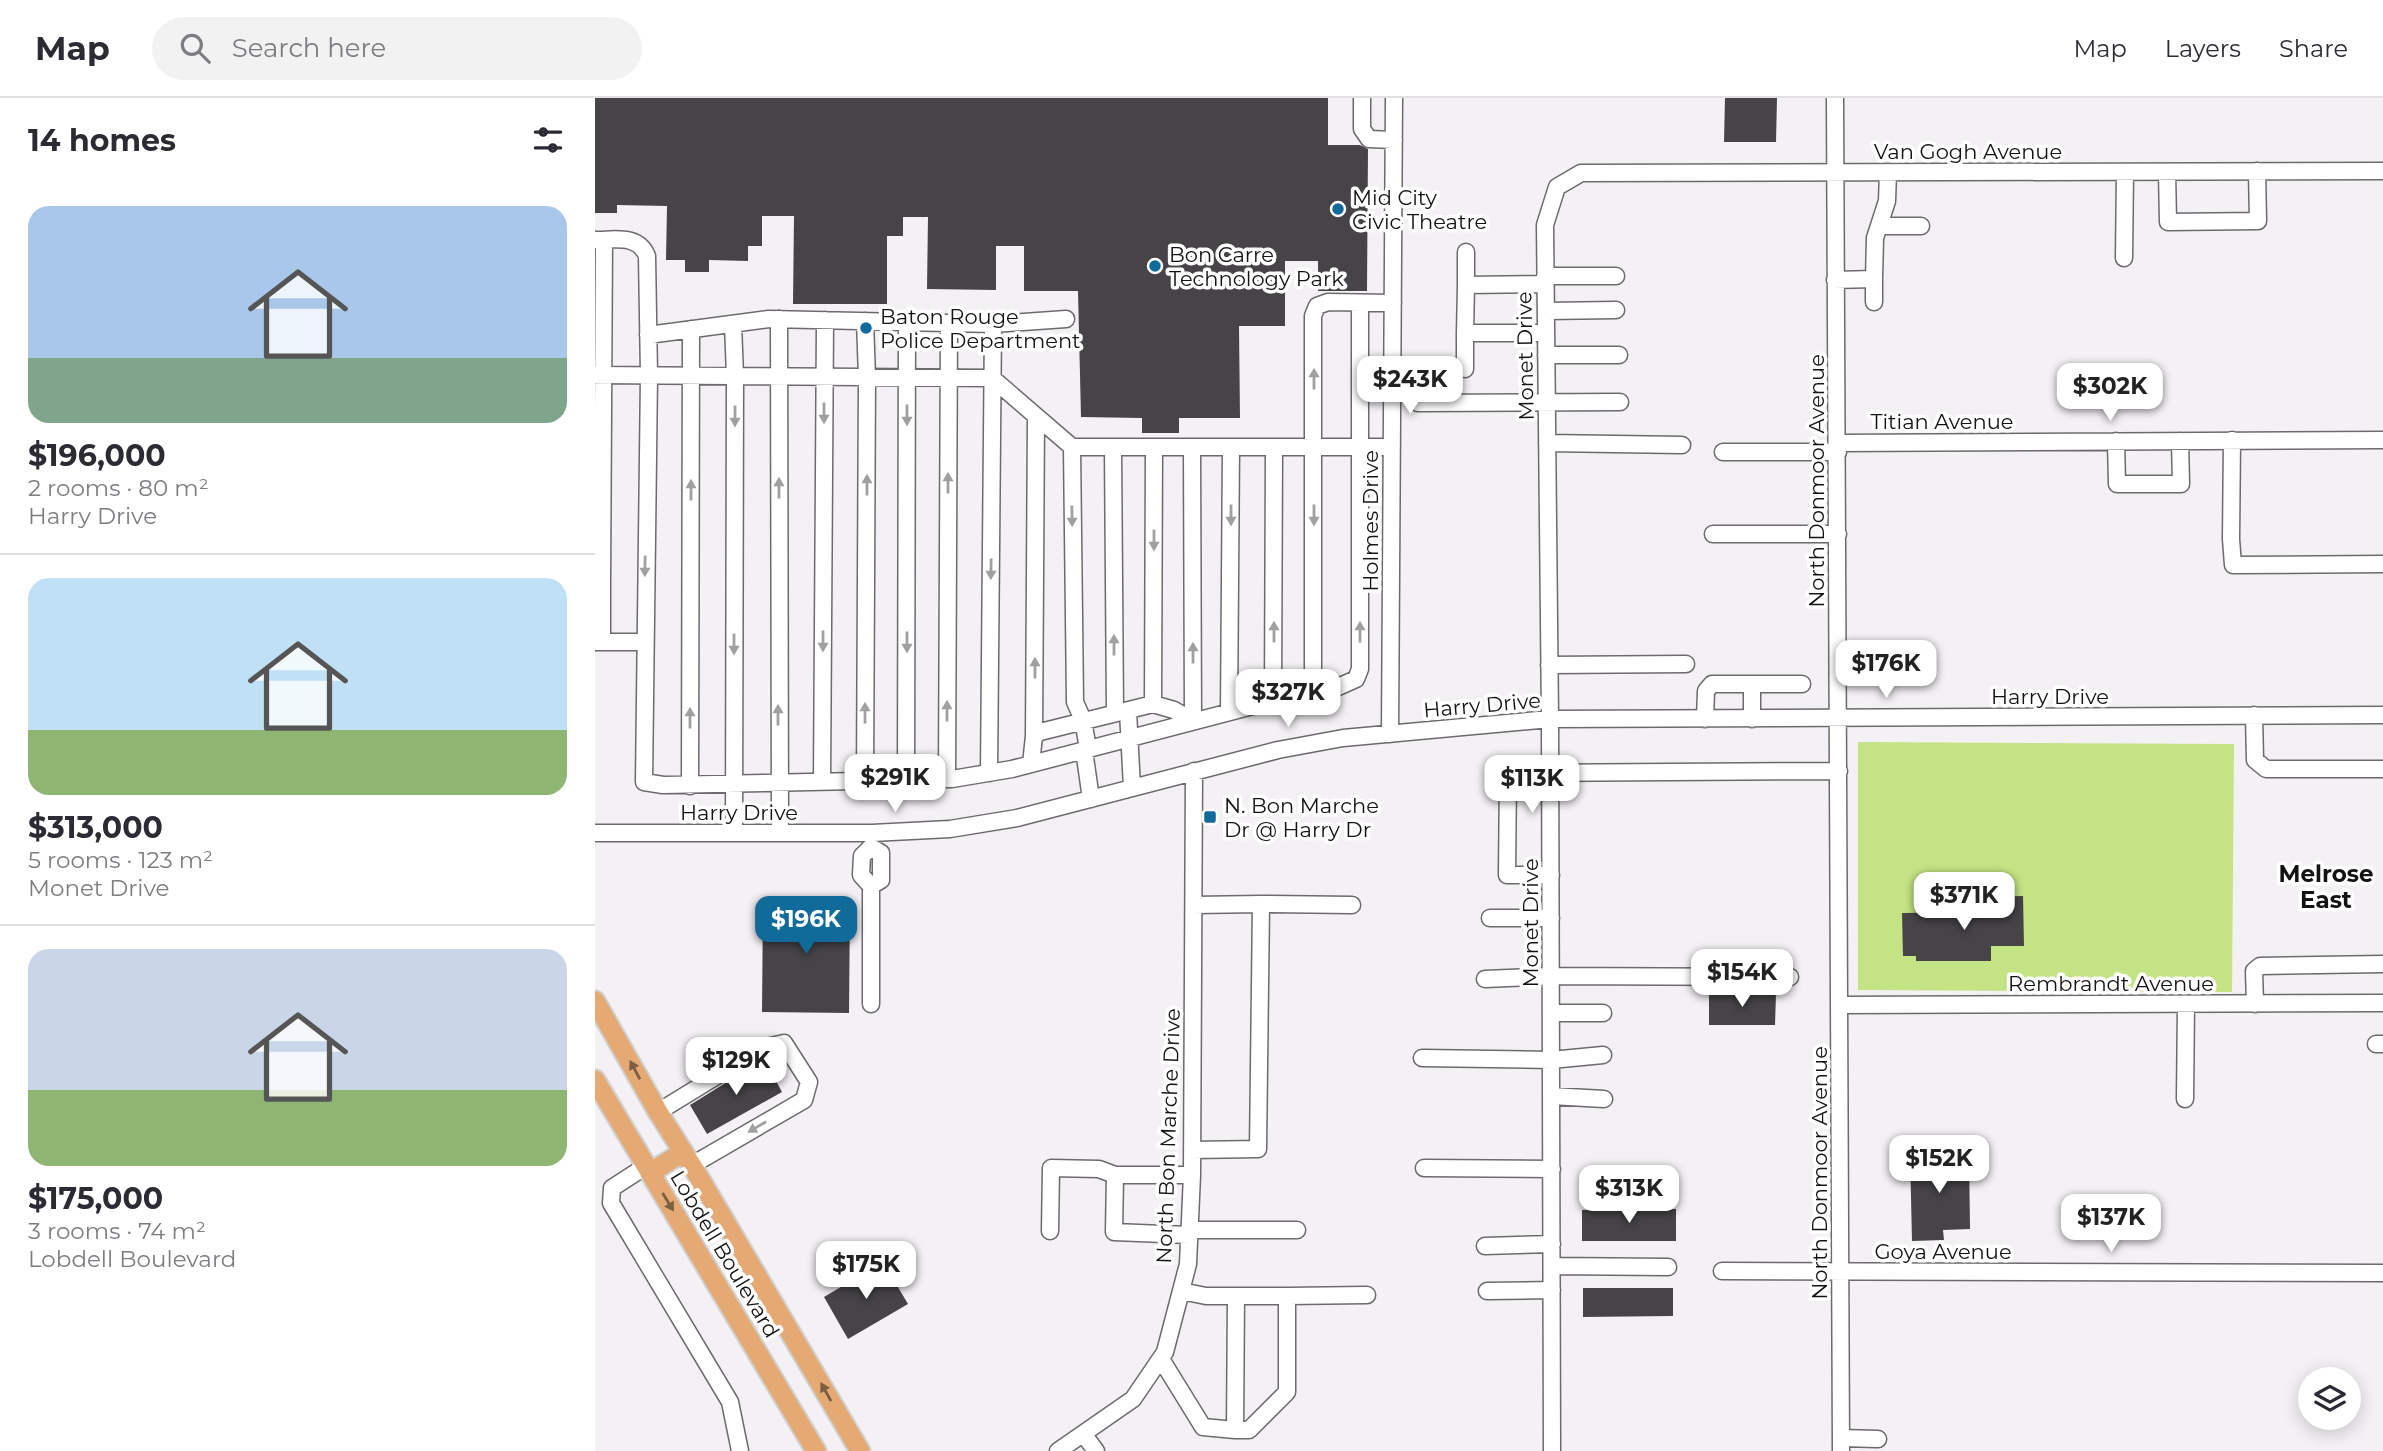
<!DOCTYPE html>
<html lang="en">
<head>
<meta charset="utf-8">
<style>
	body { margin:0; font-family:Montserrat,sans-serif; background:#f2f2f3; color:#2b2b33; height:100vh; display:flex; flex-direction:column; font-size:26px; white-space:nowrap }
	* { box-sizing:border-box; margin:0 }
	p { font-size:23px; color:#7c7c81 }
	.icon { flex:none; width:38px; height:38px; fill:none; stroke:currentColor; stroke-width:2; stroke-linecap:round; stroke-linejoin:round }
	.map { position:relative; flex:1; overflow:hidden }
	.drawer { display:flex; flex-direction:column; background:#fff; width:595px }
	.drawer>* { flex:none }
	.fabs { position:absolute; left:1703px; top:1269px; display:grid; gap:14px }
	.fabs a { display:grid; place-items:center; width:63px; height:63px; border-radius:50%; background:#fff; box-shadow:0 4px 18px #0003; font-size:35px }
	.price { position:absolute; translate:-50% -60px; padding:0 16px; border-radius:14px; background:#fff; color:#222; font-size:23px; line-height:46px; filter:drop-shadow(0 2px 4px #0008) }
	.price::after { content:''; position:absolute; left:50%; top:42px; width:21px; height:16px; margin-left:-10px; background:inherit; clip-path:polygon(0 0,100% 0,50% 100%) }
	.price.current { background:#106b9a; color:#fff }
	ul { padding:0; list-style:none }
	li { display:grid; align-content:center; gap:14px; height:371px; padding:0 28px }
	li+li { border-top:2px solid #e1e1e2 }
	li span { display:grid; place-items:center; height:217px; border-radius:21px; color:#555 }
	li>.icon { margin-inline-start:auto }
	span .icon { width:126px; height:126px; fill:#fffc; stroke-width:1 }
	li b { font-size:30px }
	h2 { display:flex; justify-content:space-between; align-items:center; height:84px; padding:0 28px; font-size:30px }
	header { display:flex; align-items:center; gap:42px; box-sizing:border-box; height:98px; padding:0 35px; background:#fff; border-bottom:2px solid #e1e1e2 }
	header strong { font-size:33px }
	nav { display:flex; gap:38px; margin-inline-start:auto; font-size:24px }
	.search { width:490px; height:63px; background:#f2f2f3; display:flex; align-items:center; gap:18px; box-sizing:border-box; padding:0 24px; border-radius:38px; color:#7c7c81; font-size:26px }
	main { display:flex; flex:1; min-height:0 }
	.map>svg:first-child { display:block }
	.green { fill:#c4e384 }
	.building { fill:#464447 }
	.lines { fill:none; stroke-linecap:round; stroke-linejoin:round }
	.minor-casing { stroke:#6c6a6d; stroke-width:19 }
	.major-casing { stroke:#d0d0d0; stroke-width:23 }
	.minor { stroke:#fff; stroke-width:16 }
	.major { stroke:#e5a973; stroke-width:19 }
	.oneway { fill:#a1a0a1 }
	.oneway2 { fill:#7c5e44 }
	.poi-dot { fill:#106b9a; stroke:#fff; stroke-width:2.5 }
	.labels { text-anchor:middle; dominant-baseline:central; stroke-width:7; stroke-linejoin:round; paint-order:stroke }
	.street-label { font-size:21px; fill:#131214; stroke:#fff }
	.poi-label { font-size:21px; fill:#131214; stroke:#fff; text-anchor:start }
	.neighbourhood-label { font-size:23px; font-weight:bold; fill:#131214; stroke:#fff }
</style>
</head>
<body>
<header>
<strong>Map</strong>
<div class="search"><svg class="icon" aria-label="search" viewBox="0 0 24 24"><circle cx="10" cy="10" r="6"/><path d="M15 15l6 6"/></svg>Search here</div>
<nav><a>Map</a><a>Layers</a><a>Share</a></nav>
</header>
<main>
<section class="drawer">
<h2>14 homes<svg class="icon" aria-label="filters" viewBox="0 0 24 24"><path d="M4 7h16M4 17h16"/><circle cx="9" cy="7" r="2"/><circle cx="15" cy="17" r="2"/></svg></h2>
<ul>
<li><span style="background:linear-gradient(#a9c7e8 70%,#7fa58c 0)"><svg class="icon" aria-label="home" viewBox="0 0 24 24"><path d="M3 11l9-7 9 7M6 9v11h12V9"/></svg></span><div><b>$196,000</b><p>2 rooms · 80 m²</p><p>Harry Drive</p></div></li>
<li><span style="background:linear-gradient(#bfe0f5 70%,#8fb573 0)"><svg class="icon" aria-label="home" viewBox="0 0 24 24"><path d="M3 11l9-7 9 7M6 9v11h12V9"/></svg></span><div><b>$313,000</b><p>5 rooms · 123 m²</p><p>Monet Drive</p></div></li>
<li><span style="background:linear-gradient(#c9d6e8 65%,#8fb573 0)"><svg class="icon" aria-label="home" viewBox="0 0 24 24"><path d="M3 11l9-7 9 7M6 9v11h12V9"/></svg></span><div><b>$175,000</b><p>3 rooms · 74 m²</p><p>Lobdell Boulevard</p></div></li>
</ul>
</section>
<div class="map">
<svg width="1788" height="1353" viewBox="0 0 1788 1353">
	<rect width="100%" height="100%" fill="#f4f1f4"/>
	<path class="green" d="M1263 644 1639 646 1637 894 1263 892Z"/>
	<path class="building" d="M0 0H733V47H765L773 51 772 193H723V163H690V228H644L645 320H584V335H547V320L486 319 483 193H429V148H401V192L332 191 333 119H308V138H292V206H198L199 118H167V148H153V163L114 162V174H90V162H71L72 108 22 107V115H0Z
		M1130 0H1182L1181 44H1129Z
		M1428 798 1429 848H1396V863H1321V858H1308L1307 815 1393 814 1394 799Z
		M168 801 255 802 254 915 167 914Z
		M1114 896H1181L1180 927H1114Z
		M169 961 187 994 112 1036 95 1007Z
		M1347 1054V1058H1374L1375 1131 1348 1132 1349 1142 1317 1143 1315 1055Z
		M1081 1111V1143H987V1112Z
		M288 1164 313 1206 253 1241 229 1199Z
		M988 1190H1078V1218L988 1219Z"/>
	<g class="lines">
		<defs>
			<path id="minor" d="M767 0V31L774 41 799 42
				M1240 0 1246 1353
				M1572 74 1573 124 1663 123 1662 73
				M1284 128H1326
				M0 142C20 142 43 136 52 158L54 277 49 684 68 687 357 681 417 671 700 597 743 589 761 581 765 571V205
				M1529 160 1530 74
				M950 178H1021
				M1279 181V204
				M1240 182 1279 181 1280 140 1292 103 1293 74
				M950 186 871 187 870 235H951
				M871 187V154
				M951 213 1021 212
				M184 221 185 734
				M138 226 140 278 139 734
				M398 226 471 221
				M53 237 174 221 398 226 394 675
				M951 257H1024
				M870 271V235
				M0 277 397 280 477 349H797
				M823 305 1025 304
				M1637 342 1636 441 1638 467 1788 466
				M1521 343 1522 386H1586L1585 343
				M952 345 1087 347
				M1242 345 1788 342
				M477 349 480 604 488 622 493 651
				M597 349 598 623
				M518 350 520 615
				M1128 354H1243
				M1118 436H1243
				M0 486H7V544
				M7 486 9 142
				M0 544H49
				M954 567 1091 566
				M1157 586H1207
				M718 593V218L722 208 733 204 798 205
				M678 602 679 349
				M558 606 559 349
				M533 613 537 690
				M634 614 636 349
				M1659 617 1660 662 1671 671H1788
				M1110 621 1111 593 1117 586H1157V621
				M795 636 799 0
				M439 638 441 319
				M489 652 496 701
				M436 666 439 638 445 634 558 606 579 612 598 623
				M352 681 354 225
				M311 682 312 224
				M270 683 272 279 270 223
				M227 684 230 222
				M95 688 96 231
				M0 735H277L355 731 422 720 683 652 748 640 955 621 1788 617
				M956 777H912L913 675 1244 673
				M276 788 286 782V755L276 749 267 758 266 777 276 788V906
				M666 806 757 807
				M895 820H956
				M890 881 956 878 1195 879
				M1660 906 1659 873 1665 868 1788 866
				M1245 907 1788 905
				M956 915H1008
				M1781 946H1788
				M827 960 956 962 1008 957
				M956 998 1009 1001
				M1590 1001 1591 906
				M63 1014 167 950 189 945 214 984 209 1002 97 1067
				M597 1052 663 1051 666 806 599 807
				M51 1068 17 1090 16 1105 135 1304 145 1353
				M829 1070 957 1071
				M594 1132H702
				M455 1133 456 1070 504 1071 520 1077
				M593 1137 519 1134 520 1077H597
				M890 1148 957 1146
				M957 1168 1073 1169
				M1127 1173 1788 1175
				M892 1193 957 1192
				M692 1198 772 1197
				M566 1261 608 1329 640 1332 641 1198H611L586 1193
				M640 1332H654L692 1294V1198H641
				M489 1337 501 1353
				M1246 1340 1283 1341
				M463 1353 538 1301 570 1254 593 1166 597 1077 599 673
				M957 1353 955 621 950 127 962 89 986 75 1788 73"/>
			<path id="major" d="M0 903 63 1014 102 1076 265 1353
				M0 982 221 1353
				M55 1075 88 1054"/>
		</defs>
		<use href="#minor" class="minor-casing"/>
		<use href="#major" class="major-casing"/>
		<use href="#minor" class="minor"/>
		<use href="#major" class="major"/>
	</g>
	<defs><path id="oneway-solid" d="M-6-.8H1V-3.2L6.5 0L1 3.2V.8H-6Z" transform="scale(1.75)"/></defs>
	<g class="oneway">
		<use href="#oneway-solid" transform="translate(719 281) rotate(-90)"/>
		<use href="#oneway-solid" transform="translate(229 315) rotate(90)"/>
		<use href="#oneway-solid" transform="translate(312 317) rotate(90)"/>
		<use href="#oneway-solid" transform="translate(140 318) rotate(90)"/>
		<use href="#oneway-solid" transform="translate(353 385) rotate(-90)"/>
		<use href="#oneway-solid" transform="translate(272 387) rotate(-90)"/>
		<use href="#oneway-solid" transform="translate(184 390) rotate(-90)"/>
		<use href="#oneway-solid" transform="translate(96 392) rotate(-90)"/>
		<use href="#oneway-solid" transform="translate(636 417) rotate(90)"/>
		<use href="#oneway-solid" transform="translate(719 417) rotate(90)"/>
		<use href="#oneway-solid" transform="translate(477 418) rotate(89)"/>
		<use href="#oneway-solid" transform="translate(559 442) rotate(90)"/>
		<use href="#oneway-solid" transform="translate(50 468) rotate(91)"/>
		<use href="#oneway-solid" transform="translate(396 471) rotate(91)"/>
		<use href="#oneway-solid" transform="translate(679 534) rotate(-90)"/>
		<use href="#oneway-solid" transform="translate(765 534) rotate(-90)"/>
		<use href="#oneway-solid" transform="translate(228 543) rotate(90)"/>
		<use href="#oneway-solid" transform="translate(312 544) rotate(90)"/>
		<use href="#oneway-solid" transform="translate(139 546) rotate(90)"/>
		<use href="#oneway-solid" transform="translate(519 547) rotate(-90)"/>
		<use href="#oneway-solid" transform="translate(598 555) rotate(-90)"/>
		<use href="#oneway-solid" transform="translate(440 570) rotate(-90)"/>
		<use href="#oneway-solid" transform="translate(352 613) rotate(-90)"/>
		<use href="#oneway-solid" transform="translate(270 615) rotate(-90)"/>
		<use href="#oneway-solid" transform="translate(183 617) rotate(-90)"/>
		<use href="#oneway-solid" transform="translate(95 620) rotate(-90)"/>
		<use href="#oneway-solid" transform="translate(162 1029) rotate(150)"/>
	</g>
	<g class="oneway2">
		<use href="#oneway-solid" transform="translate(40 972) rotate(-118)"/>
		<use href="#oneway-solid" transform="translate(73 1104) rotate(59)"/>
		<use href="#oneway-solid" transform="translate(231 1294) rotate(-119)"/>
	</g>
	<g class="poi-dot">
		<circle cx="743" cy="111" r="7"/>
		<circle cx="560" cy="168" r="7"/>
		<circle cx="271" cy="230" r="7"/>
		<rect x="608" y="712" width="14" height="14" rx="3.5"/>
	</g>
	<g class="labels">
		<g class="street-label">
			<text x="1373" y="53">Van Gogh Avenue</text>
			<text transform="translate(930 258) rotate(-91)">Monet Drive</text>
			<text x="1347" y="323">Titian Avenue</text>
			<text transform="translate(1221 383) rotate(-90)">North Donmoor Avenue</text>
			<text transform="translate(775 423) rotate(-90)">Holmes Drive</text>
			<text x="1455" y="598">Harry Drive</text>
			<text transform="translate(887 607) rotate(-5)">Harry Drive</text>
			<text x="144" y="714">Harry Drive</text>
			<text transform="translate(935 825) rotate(-90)">Monet Drive</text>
			<text x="1516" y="885">Rembrandt Avenue</text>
			<text transform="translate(573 1038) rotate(-88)">North Bon Marche Drive</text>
			<text transform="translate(1224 1075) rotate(-90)">North Donmoor Avenue</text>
			<text x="1348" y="1153">Goya Avenue</text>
			<text transform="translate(130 1156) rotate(59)">Lobdell Boulevard</text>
		</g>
		<g class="poi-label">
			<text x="757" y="99">Mid City<tspan x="757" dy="24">Civic Theatre</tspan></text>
			<text x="574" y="156">Bon Carre<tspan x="574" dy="24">Technology Park</tspan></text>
			<text x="285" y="218">Baton Rouge<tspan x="285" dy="24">Police Department</tspan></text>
			<text x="629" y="707">N. Bon Marche<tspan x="629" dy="24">Dr @ Harry Dr</tspan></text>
		</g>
		<g class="neighbourhood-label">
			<text x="1731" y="776">Melrose<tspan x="1731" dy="26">East</tspan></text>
		</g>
	</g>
</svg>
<div class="fabs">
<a><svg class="icon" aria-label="layers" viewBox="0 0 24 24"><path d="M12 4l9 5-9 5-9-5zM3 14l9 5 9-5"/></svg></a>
</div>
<b class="price" style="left:815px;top:318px">$243K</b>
<b class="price" style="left:1515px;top:325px">$302K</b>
<b class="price" style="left:1291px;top:602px">$176K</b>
<b class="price" style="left:693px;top:631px">$327K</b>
<b class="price" style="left:300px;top:716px">$291K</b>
<b class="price" style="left:937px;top:717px">$113K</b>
<b class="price" style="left:1369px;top:834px">$371K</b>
<b class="price current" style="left:211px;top:858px">$196K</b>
<b class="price" style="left:1147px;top:911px">$154K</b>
<b class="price" style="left:141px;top:999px">$129K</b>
<b class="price" style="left:1344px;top:1097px">$152K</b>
<b class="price" style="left:1034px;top:1127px">$313K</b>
<b class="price" style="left:1516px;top:1156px">$137K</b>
<b class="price" style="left:271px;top:1203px">$175K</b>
</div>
</main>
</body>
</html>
